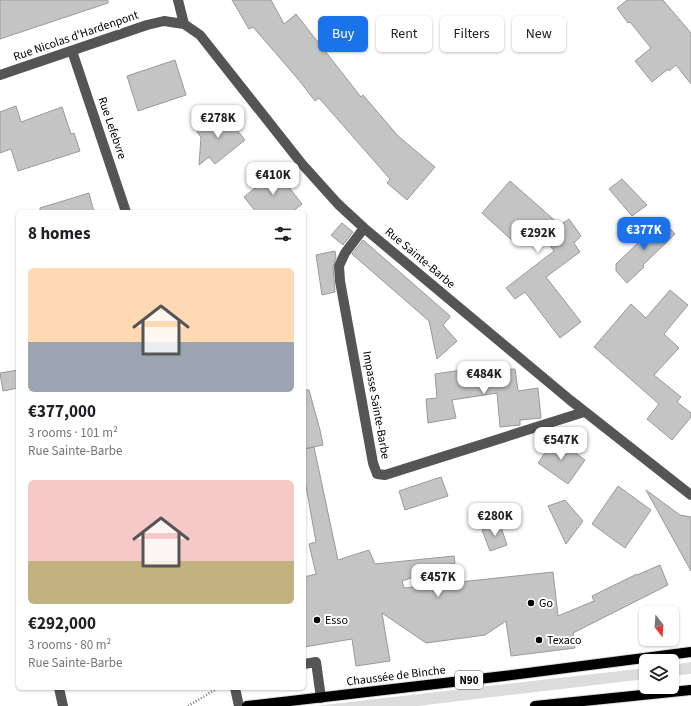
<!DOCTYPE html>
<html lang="en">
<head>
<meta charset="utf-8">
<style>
	body { margin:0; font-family:"Source Sans 3",sans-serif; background:#f6f6f6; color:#202124; height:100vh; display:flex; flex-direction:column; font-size:15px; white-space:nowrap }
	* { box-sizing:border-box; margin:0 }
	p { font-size:13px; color:#757577 }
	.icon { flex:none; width:22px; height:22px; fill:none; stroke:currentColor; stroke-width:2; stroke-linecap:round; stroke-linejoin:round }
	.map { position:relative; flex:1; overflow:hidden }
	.drawer { position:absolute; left:16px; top:210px; width:290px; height:480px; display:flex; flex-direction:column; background:#fff; border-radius:6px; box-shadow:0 1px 3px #0004 }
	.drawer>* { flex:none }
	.guide { position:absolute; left:318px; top:16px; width:313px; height:36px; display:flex; gap:8px }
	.needle { width:26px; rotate:163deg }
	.controls { position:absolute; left:639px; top:606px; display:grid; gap:8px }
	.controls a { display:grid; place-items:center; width:40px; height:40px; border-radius:6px; background:#fff; box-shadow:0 1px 3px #0004; font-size:20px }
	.price { position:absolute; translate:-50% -34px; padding:0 9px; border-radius:8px; background:#fff; color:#222; font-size:13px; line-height:26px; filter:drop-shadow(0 1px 2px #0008) }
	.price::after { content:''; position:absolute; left:50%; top:24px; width:12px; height:9px; margin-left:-6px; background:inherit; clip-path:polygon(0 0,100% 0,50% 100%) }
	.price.current { background:#1a73e8; color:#fff }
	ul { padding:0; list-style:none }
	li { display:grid; align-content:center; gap:8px; height:212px; padding:0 12px }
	li span { display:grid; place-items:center; height:124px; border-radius:6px; color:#555 }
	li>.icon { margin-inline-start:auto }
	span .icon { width:72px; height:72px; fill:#fffc; stroke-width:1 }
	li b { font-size:17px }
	h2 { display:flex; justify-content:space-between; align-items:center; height:48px; padding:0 12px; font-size:17px }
	.pill { padding:0 14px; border-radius:6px; background:#fff; box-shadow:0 1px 3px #0004; font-size:14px; line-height:36px }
	.pill.current { background:#1a73e8; color:#fff }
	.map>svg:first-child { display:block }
	.green { fill:#dcdcdc }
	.building { fill:#c4c4c4; stroke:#999 }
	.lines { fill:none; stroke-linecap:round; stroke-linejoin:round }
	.major-casing { stroke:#dbdbdb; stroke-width:12 }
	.path { stroke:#777; stroke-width:2.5; stroke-dasharray:1 2; stroke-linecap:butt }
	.minor { stroke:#555; stroke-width:10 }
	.major { stroke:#000; stroke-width:10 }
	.poi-dot { fill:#000; stroke:#fff; stroke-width:1.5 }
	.labels { text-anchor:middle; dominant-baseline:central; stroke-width:4; stroke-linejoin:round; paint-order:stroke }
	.shield { fill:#fff; stroke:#4c4c4c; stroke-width:1 }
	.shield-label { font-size:11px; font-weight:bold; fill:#000 }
	.street-label { font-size:12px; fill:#000; stroke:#fff }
	.poi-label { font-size:12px; fill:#000; stroke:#fff; text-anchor:start }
</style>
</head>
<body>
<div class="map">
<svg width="691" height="706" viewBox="0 0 691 706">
	<rect width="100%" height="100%" fill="#fff"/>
	<path class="green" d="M691 662V674L672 676V665Z
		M646 668V679L417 706H315Z"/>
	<path class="building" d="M0 0H108V3L0 39Z
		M232 0H271L284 24 296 14 361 97 363 95 398 136 435 167 407 200 387 183 390 179 319 98 315 101 298 79 253 27 249 29Z
		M627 0H663L691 33V84L676 65 669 71 668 69 652 82 635 61 651 48 630 22 628 23 617 8Z
		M175 60 186 95 138 111 127 76Z
		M16 106 21 122 62 107 71 134 74 133 80 151 18 171 11 149 0 153V112Z
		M222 111 245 140 215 164 209 157 199 165 201 137 197 132Z
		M276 171 302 204 292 212H256L244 197Z
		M622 179 647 205 632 216 609 189Z
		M510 181 560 225 569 219 581 236 574 243 580 252 546 277 581 322 560 338 525 292 515 299 506 288 554 251 532 221 514 242 482 213Z
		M89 193 94 212H40V208Z
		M662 220 675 234 643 265 644 267 627 283 616 271V264Z
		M342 223 353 232 343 245 331 235Z
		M363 240 449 315 450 317 443 325 457 341 437 359 429 321 352 254Z
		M335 251 336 258 333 266 335 292 322 295 316 255Z
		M670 290 688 305 664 334 679 348 654 375 681 397 677 402 691 413V417L672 440 647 419 659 404 594 347 631 304 646 318Z
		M483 367 484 371 515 369 518 391 538 388 541 418 520 420V425L500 427 497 393 452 400 456 418 428 423 426 399 437 398 435 374Z
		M18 370V388L3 391 0 373Z
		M304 390H309L320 430 323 445 304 449Z
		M555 438 585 460 568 484 538 463Z
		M314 447 338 560 369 550 375 564 454 556 455 563 402 581 404 588 553 572 558 616 594 601 592 596 637 574V575L660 565 668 585 573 633 575 648 511 656 506 621 485 635 426 643 382 613 390 661 356 666 352 639 304 647V577L316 574 309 544 316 542 304 475V449Z
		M441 477 448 496 405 510 399 491Z
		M618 486 651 510 625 548 592 524Z
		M646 490 680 515 691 517V571Z
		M565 500 583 521 566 544 548 506Z
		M500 524 507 545 490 551 482 530Z"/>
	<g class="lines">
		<defs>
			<path id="major" d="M247 706 504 676 691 652
				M535 706 691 690"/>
		</defs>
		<use href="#major" class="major-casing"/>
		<path class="path" d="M188 706 218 688"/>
		<path class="minor" d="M178 0 184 24 200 35 302 164 338 204 364 228 570 400 691 495
			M72 51 126 212
			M0 75 147 25 164 21 184 24
			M364 228 345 253 339 266 340 281 373 463 377 474 385 475 584 412
			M304 664 316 662 321 698
			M59 688 63 706
			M235 688 239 706"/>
		<use href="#major" class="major"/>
	</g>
	<g class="poi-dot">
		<circle cx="531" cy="603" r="4"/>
		<circle cx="317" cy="620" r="4"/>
		<circle cx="539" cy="640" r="4"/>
	</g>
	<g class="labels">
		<rect class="shield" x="455" y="671" width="28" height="18" rx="3"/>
		<g class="shield-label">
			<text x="469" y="680">N90</text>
		</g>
		<g class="street-label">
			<text transform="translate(76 36) rotate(-19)">Rue Nicolas d'Hardenpont</text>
			<text transform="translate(112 128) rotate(71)">Rue Lefebvre</text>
			<text transform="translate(420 258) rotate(40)">Rue Sainte-Barbe</text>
			<text transform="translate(376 405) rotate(80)">Impasse Sainte-Barbe</text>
			<text transform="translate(396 676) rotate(-7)">Chaussée de Binche</text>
		</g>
		<g class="poi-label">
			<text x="539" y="603">Go</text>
			<text x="325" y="620">Esso</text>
			<text x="547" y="640">Texaco</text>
		</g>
	</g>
</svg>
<div class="controls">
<a><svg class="needle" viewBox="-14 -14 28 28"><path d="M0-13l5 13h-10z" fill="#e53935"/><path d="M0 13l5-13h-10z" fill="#757577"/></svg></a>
<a><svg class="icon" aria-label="layers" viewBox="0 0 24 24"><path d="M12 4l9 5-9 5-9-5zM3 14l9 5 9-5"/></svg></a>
</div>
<b class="price" style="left:218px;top:139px">€278K</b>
<b class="price" style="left:273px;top:196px">€410K</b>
<b class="price current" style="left:644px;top:251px">€377K</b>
<b class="price" style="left:538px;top:254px">€292K</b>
<b class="price" style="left:484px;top:395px">€484K</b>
<b class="price" style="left:561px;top:461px">€547K</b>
<b class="price" style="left:495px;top:537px">€280K</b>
<b class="price" style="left:438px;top:598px">€457K</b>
<div class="guide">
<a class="pill current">Buy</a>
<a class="pill">Rent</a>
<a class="pill">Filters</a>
<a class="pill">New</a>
</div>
<section class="drawer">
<h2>8 homes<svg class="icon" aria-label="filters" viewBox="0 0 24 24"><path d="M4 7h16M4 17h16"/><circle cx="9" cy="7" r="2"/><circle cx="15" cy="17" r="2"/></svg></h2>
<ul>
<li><span style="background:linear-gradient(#ffd9b3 60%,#9aa5b1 0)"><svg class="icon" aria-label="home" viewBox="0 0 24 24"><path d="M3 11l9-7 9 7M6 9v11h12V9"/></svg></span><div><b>€377,000</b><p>3 rooms · 101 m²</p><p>Rue Sainte-Barbe</p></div></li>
<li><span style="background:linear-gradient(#f6c9c9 65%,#c2b280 0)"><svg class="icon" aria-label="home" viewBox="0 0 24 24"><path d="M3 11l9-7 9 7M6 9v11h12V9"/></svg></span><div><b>€292,000</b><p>3 rooms · 80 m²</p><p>Rue Sainte-Barbe</p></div></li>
</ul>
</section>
</div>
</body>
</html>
